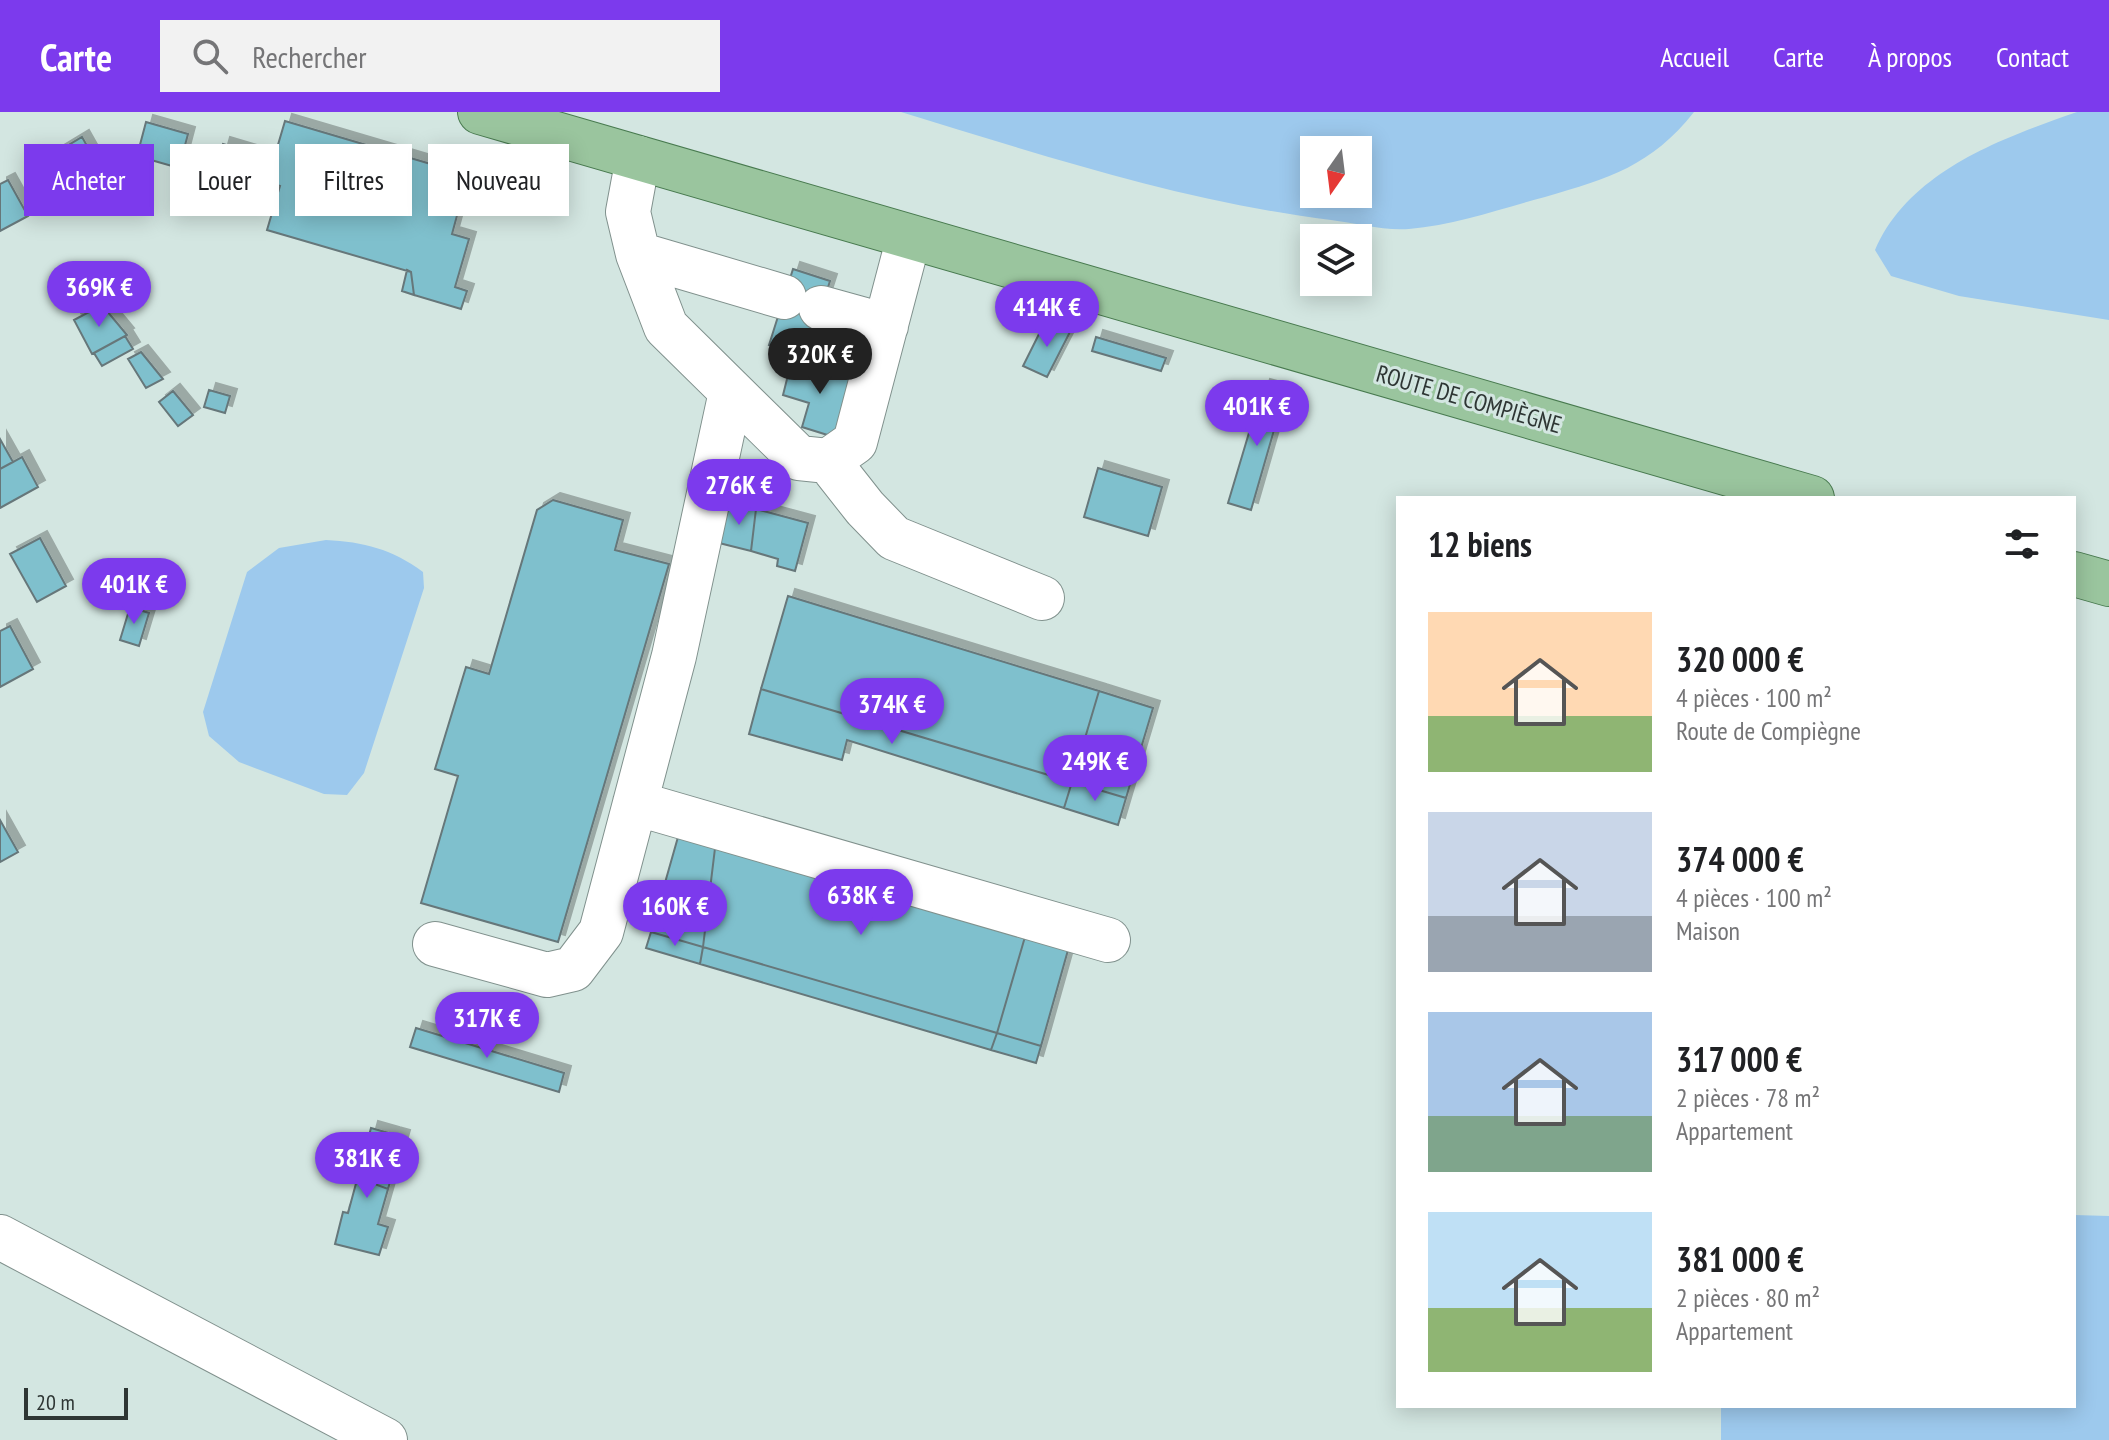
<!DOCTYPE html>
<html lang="fr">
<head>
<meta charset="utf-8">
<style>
	body { margin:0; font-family:"PT Sans Narrow",sans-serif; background:#f2f2f2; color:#202124; height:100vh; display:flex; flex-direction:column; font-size:30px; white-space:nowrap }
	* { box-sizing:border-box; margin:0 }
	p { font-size:26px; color:#757577 }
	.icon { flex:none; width:44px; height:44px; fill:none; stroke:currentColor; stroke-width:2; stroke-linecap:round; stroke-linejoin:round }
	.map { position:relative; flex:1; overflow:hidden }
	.sheet { position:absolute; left:1396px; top:384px; width:680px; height:912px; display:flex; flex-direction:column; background:#fff; border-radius:0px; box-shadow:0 4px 20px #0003 }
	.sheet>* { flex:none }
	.hud { position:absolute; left:24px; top:32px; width:760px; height:72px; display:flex; gap:16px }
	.needle { width:52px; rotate:194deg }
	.buttons { position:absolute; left:1300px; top:24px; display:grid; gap:16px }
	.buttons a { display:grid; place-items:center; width:72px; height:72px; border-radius:0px; background:#fff; box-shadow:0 4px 20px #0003; font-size:40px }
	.scale { position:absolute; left:24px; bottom:20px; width:104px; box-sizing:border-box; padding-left:8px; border:4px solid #2e3634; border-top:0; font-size:22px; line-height:28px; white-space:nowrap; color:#2e3634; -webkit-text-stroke:6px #d3e6e1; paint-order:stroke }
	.price { position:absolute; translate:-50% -68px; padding:0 18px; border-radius:28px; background:#7c3aed; color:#fff; font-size:26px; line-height:52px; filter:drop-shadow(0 2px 4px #0008) }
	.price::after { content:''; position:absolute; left:50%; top:48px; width:24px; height:18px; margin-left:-12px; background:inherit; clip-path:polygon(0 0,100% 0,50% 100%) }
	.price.on { background:#222; color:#fff }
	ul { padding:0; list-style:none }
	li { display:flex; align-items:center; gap:24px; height:200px; padding:0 32px }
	li span { display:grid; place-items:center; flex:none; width:224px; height:160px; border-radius:0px; color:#555 }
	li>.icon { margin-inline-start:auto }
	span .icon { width:96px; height:96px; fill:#fffc; stroke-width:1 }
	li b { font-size:34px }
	h2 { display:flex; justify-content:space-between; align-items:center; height:96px; padding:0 32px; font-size:34px }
	.chip { padding:0 28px; border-radius:0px; background:#fff; box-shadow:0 4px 20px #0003; font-size:28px; line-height:72px }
	.chip.on { background:#7c3aed; color:#fff }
	header { display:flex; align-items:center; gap:48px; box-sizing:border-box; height:112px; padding:0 40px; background:#7c3aed; color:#fff }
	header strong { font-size:38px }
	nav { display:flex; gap:44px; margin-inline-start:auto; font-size:28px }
	.search { width:560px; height:72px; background:#f2f2f2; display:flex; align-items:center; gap:20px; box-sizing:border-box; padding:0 28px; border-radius:0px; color:#757577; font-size:30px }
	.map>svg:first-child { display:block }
	.water { fill:#9dc9ed; fill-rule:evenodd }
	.building { fill:#7fc0cd; stroke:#66777a; stroke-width:2; filter:url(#shadow) }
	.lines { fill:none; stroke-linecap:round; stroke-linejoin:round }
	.minor-casing { stroke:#80918d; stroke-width:46 }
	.major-casing { stroke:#487a4f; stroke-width:46 }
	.minor { stroke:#fff; stroke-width:44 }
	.major { stroke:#9ac59e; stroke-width:44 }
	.labels { text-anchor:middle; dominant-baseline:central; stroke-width:6; stroke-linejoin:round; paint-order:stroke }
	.street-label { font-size:24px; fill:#2e3634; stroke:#d3e6e1 }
</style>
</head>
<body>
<header>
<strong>Carte</strong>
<div class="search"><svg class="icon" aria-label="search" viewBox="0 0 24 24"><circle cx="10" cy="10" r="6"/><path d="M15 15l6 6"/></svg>Rechercher</div>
<nav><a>Accueil</a><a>Carte</a><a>À propos</a><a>Contact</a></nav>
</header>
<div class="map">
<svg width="2109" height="1328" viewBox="0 0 2109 1328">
	<defs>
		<filter id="shadow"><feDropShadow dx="7" dy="-7" stdDeviation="0" flood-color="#0004"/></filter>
	</defs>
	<rect width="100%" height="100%" fill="#d3e6e1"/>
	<path class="water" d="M901 0H1694C1651 54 1610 66 1545 85 1500 97 1455 113 1409 117 1384 119 1355 111 1331 108 1185 90 1042 43 901 0ZM1358 38V82H1314V38Z
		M2077 0H2109V208L1959 184 1891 164 1875 138C1909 59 2002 26 2077 0Z
		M326 428C364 430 392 437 423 460L424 476 364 661 347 683 324 682 239 650 209 624 203 600 247 460 279 436Z
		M2074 1103 2109 1104V1328H1721V1294H2074Z"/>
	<path class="building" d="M285 9 468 63 452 122 469 127 455 175 467 179 461 197 414 183 411 160 267 118 280 74 267 70Z
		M146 10 188 22 179 56 137 44Z
		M82 25 104 64 58 90 37 52Z
		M223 32 263 44 249 91 210 79Z
		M8 68 28 104 0 119V72Z
		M793 157 830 169 806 244 769 233Z
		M407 158 411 160 414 183 402 179Z
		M102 193 127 223 92 242 74 208Z
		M1045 210 1071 218 1047 265 1023 254Z
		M125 224 133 237 102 254 94 241Z
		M1096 225 1166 246 1161 259 1092 239Z
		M141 240 163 267 146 276 128 247Z
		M792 247 855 265 837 326 802 315 809 291 783 283Z
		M1263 274 1285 280 1251 398 1228 391Z
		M209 278 230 284 225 301 204 295Z
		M173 279 193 303 178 314 159 290Z
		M0 327 13 350 0 357Z
		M22 345 38 375 0 396V357Z
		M1098 356 1162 375 1148 424 1084 405Z
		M553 388 623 408 615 438 669 452 558 830 421 791 458 664 435 657 466 555 489 562 537 398Z
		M730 389 756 397 751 439 719 431Z
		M756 397 808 411 795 459 777 454 778 447 751 439Z
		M40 426 66 474 37 490 10 442Z
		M788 484 1099 579 1072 670 761 577Z
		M130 495 149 501 139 534 120 528Z
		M10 514 33 557 0 575V519Z
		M761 577 1072 670 1064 696 847 628 842 648 749 622Z
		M1099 579 1153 596 1126 686 1072 670Z
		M1072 670 1126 686 1118 713 1064 696Z
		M0 708 18 740 0 750Z
		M680 718 716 728 703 835 651 820Z
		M716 728 1027 818 997 921 703 835Z
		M1027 818 1070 831 1041 934 997 921Z
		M651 820 703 835 700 852 646 836Z
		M703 835 997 921 991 938 700 852Z
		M416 916 564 961 559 980 410 935Z
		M997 921 1041 934 1036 951 991 938Z
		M371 1016 392 1022 377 1073 388 1077 378 1112 388 1115 379 1143 335 1132 343 1100 348 1101Z
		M392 1022 403 1025 388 1077 377 1073Z"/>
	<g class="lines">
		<defs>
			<path id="minor" d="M638 46 628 100 638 142 666 215 799 346 828 349 855 330 909 125
				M638 142 784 185
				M821 196 886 214
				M828 349 865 396 894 426 1042 486
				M635 691 1108 828
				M435 832 547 863 573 857 601 820 674 544 731 280
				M0 1125 385 1328"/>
			<path id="major" d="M480 0 1812 386
				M2074 462 2109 472"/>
		</defs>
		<use href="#minor" class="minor-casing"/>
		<use href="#major" class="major-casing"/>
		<use href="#minor" class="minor"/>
		<use href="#major" class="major"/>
	</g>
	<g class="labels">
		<g class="street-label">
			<text transform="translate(1469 287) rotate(16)">ROUTE DE COMPIÈGNE</text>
		</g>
	</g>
</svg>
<div class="buttons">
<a><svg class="needle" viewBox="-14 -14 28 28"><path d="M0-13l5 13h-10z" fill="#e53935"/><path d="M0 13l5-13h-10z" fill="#757577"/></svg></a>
<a><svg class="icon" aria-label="layers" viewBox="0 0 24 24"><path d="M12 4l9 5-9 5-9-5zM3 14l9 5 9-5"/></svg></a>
</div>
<div class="scale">20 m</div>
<b class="price" style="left:99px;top:217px">369K €</b>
<b class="price" style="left:1047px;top:237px">414K €</b>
<b class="price on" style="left:820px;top:284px">320K €</b>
<b class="price" style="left:1257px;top:336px">401K €</b>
<b class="price" style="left:739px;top:415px">276K €</b>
<b class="price" style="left:134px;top:514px">401K €</b>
<b class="price" style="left:892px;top:634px">374K €</b>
<b class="price" style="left:1095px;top:691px">249K €</b>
<b class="price" style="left:861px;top:825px">638K €</b>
<b class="price" style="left:675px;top:836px">160K €</b>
<b class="price" style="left:487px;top:948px">317K €</b>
<b class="price" style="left:367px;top:1088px">381K €</b>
<div class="hud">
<a class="chip on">Acheter</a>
<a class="chip">Louer</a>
<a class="chip">Filtres</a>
<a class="chip">Nouveau</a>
</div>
<section class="sheet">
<h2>12 biens<svg class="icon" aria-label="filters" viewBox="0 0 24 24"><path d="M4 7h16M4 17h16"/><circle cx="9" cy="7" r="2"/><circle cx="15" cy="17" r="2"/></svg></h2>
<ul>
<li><span style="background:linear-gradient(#ffd9b3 65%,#8fb573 0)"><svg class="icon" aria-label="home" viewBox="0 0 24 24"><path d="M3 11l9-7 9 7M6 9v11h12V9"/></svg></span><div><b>320 000 €</b><p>4 pièces · 100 m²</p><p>Route de Compiègne</p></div></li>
<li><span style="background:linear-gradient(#c9d6e8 65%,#9aa5b1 0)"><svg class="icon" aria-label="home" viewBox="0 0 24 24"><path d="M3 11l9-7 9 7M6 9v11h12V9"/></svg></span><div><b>374 000 €</b><p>4 pièces · 100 m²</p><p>Maison</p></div></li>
<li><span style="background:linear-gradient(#a9c7e8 65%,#7fa58c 0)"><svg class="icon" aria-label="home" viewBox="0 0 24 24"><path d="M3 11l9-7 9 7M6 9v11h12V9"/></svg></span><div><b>317 000 €</b><p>2 pièces · 78 m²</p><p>Appartement</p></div></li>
<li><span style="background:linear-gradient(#bfe0f5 60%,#8fb573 0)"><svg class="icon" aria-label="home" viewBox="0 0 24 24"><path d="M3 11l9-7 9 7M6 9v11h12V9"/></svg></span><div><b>381 000 €</b><p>2 pièces · 80 m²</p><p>Appartement</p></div></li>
</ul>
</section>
</div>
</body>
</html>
